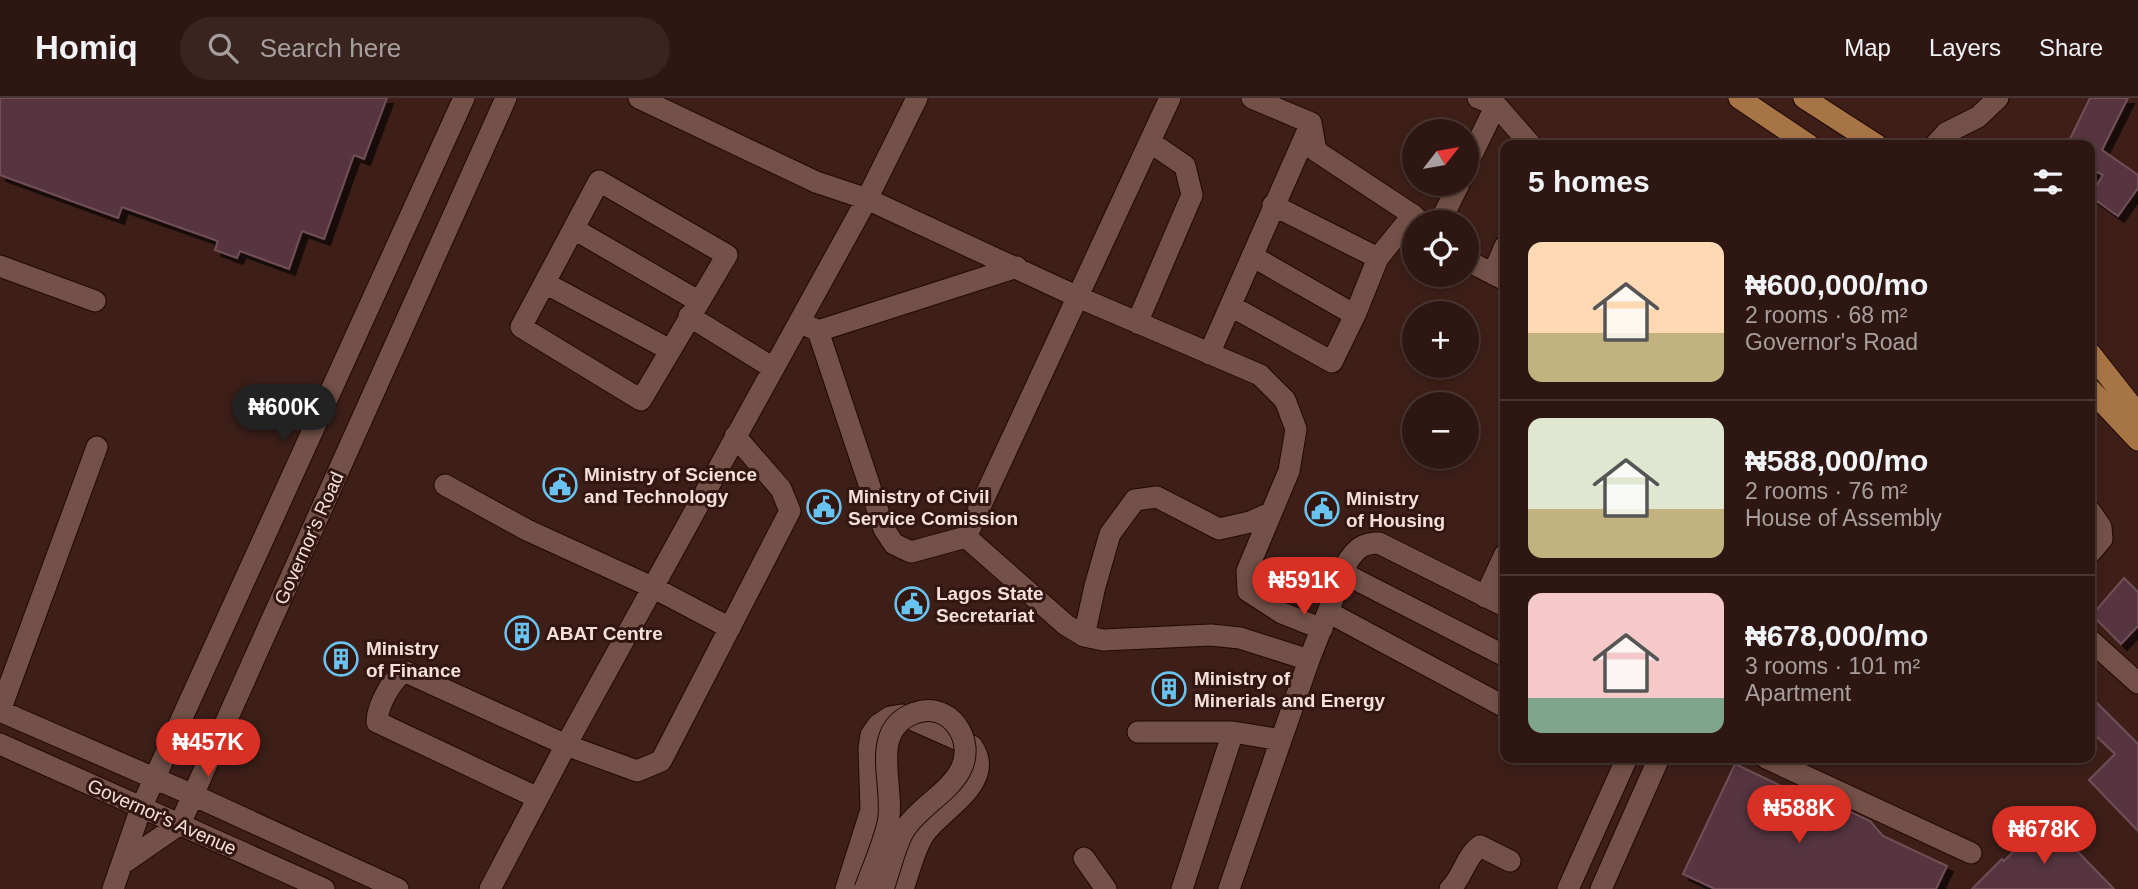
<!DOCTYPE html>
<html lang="en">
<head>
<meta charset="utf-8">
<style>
	body { margin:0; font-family:Arial,sans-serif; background:#3a2420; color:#f1f3f6; height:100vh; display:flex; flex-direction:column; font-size:26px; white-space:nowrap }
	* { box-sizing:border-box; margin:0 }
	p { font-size:23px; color:#a79f9f }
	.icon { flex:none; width:38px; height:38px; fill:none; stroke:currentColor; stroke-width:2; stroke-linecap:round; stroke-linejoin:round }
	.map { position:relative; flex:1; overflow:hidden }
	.sheet { position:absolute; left:1500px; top:42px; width:595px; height:623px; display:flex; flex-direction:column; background:#2e1712; border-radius:14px; box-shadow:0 4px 10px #0003,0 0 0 2px #493632 }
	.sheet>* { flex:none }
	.needle { width:46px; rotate:59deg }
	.tools { position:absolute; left:1402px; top:21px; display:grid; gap:14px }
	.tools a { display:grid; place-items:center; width:77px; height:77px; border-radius:50%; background:#2e1712; box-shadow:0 4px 10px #0003,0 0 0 2px #493632; font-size:35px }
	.price { position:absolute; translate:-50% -60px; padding:0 16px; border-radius:24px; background:#d93025; color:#fff; font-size:23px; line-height:46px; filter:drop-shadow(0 2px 4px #0008) }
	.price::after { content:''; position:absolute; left:50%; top:42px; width:21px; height:16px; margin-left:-10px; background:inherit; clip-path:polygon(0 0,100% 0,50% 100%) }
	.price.current { background:#222; color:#fff }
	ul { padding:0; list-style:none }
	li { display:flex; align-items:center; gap:21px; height:175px; padding:0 28px }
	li+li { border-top:2px solid #493632 }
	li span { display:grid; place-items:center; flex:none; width:196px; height:140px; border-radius:14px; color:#555 }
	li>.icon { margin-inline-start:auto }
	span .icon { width:84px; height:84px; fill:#fffc; stroke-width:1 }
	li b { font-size:30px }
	h2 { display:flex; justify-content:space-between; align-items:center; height:84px; padding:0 28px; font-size:30px }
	header { display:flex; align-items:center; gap:42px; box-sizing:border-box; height:98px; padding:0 35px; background:#2e1712; border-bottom:2px solid #493632 }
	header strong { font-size:33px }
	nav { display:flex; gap:38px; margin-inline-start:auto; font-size:24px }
	.search { width:490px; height:63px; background:#3a2420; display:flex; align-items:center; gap:18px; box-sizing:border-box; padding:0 24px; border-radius:38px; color:#a79f9f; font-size:26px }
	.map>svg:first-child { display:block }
	.building { fill:#56363f; stroke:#714f58; stroke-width:2; filter:url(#shadow) }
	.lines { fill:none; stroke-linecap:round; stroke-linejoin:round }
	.minor-casing { stroke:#230803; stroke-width:23 }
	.major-casing { stroke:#230803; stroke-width:23 }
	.minor { stroke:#735148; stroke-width:21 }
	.major { stroke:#a77446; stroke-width:21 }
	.minor-bridge-casing { stroke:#230803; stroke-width:23; stroke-linecap:butt }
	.minor-bridge { stroke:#735148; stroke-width:21 }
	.labels { text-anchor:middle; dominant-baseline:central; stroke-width:6; stroke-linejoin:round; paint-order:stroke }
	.poi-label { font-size:19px; font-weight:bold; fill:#f5e0db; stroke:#32160f; text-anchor:start }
	.street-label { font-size:19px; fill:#f5e0db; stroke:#32160f }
</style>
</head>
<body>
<header>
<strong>Homiq</strong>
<div class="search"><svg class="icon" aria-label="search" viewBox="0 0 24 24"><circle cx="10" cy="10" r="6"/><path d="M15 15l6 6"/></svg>Search here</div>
<nav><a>Map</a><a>Layers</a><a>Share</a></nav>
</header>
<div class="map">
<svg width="2138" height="791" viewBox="0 0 2138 791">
	<defs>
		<filter id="shadow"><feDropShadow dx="6" dy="6" stdDeviation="0" flood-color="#0009"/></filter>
	</defs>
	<rect width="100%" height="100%" fill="#3d1f18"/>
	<path class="building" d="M0 0H387L364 61 354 57 324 141 302 133 289 171 240 153 237 160 215 152 218 143 122 109 118 120 0 77Z
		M2090 0H2128L2102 52 2138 77V90L2118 118 2090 98 2103 77 2093 72 2090 78V47H2067Z
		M2124 480 2138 494V528L2121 546 2092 517Z
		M2090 598 2138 646V733L2089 682 2115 656 2090 632Z
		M1735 666 1800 697 1817 698 1870 723 1883 738 1947 768 1936 791H1715L1683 776Z
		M2046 721 2114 791H1972L2002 761 2004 763Z"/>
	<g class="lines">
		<defs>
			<path id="minor" d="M639 0 816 84 867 101 1078 199 1260 277 1285 302 1296 331 1289 373 1247 473 1248 493 1282 515 1322 531
				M1252 0 1311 25 1316 53 1413 117 1420 124
				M1478 0 1496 7 1531 47
				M1935 47 1946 35 1978 19 1998 0
				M1466 69 1496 7
				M599 83 727 157 641 302 521 229Z
				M1273 107 1378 160
				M1440 124 1459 86
				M574 131 698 203
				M1252 158 1355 217
				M1466 162 1505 182
				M0 168 95 203
				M1493 176 1505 148
				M545 185 670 252
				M1231 208 1332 264 1355 217 1378 160 1413 117
				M689 218 773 270
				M800 224 818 233 884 431 894 446 911 454 966 439
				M1137 225 1192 97 1185 68 1150 44
				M818 233 1017 169
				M1209 256 1311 25
				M445 387 527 432 654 490 730 530
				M2090 413 2101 429 2102 441 2090 455
				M966 439 1170 0
				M966 439 1066 527 1084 538 1103 542 1211 537 1240 540 1309 562
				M1343 475 1505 558
				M1485 499 1505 456
				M1328 514 1505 609
				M1084 538 1095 488 1110 436 1135 402 1157 399 1219 431 1250 424 1270 415
				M2090 542 2138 585
				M0 613 193 697 398 791
				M0 613 97 349
				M1138 634H1233L1281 642
				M0 646 324 791
				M1766 660 1971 755
				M538 700 377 624C377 609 392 579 406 574L566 647 637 673 661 663 790 413 781 391 735 338
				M1084 760 1106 791
				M122 766 180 726 506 0
				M113 791 141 710 464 0
				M490 791 566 647 867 101 917 0
				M846 791 871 712 869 650 871 637 878 627 890 619 902 617 972 648C997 684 942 711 925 735 915 748 909 775 903 791
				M1182 791 1233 634
				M1229 791 1309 562 1348 463C1357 450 1363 445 1379 445L1505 508
				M1450 791C1463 779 1465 759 1480 748L1510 763
				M1568 791 1627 660
				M1601 791 1659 660"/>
			<path id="major" d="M1739 0 1809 47
				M1804 0 1877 47
				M2090 255 2138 316
				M2090 291 2138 342"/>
		</defs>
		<use href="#minor" class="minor-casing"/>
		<use href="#major" class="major-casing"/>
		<use href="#minor" class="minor"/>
		<use href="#major" class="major"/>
		<defs>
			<path id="minor-bridge" d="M865 791C873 769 883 747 888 725 896 689 867 632 915 615 949 602 977 642 960 673 947 696 919 709 905 731 896 744 889 775 883 791"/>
		</defs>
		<use href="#minor-bridge" class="minor-bridge-casing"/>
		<use href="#minor-bridge" class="minor-bridge"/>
	</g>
	<defs>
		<symbol id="civic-ring" viewBox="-11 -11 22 22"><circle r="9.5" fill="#32160f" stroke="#69c3f1" stroke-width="1.5"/><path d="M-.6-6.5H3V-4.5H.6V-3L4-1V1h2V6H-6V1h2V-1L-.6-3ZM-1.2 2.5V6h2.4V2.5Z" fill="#69c3f1"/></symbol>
		<symbol id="building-ring" viewBox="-11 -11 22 22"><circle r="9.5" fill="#32160f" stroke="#69c3f1" stroke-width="1.5"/><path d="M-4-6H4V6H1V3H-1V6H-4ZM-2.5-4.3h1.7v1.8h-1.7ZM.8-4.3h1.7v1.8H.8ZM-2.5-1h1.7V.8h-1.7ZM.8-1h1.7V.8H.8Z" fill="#69c3f1"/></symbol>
	</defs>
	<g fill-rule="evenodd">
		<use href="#civic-ring" x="541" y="368" width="38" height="38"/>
		<use href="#civic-ring" x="805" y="390" width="38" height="38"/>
		<use href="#civic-ring" x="1303" y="392" width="38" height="38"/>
		<use href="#civic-ring" x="893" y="487" width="38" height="38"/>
		<use href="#building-ring" x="503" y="516" width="38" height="38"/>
		<use href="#building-ring" x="322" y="542" width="38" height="38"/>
		<use href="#building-ring" x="1150" y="572" width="38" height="38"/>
	</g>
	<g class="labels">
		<g class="poi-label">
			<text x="584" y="376">Ministry of Science<tspan x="584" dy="22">and Technology</tspan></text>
			<text x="848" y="398">Ministry of Civil<tspan x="848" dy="22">Service Comission</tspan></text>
			<text x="1346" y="400">Ministry<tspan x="1346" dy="22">of Housing</tspan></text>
			<text x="936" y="495">Lagos State<tspan x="936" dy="22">Secretariat</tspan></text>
			<text x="546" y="535">ABAT Centre</text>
			<text x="366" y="550">Ministry<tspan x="366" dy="22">of Finance</tspan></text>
			<text x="1194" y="580">Ministry of<tspan x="1194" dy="22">Minerials and Energy</tspan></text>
		</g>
		<g class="street-label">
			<text transform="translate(309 440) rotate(-66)">Governor's Road</text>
			<text transform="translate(162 719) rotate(24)">Governor's Avenue</text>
		</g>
	</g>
</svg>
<div class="tools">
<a><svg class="needle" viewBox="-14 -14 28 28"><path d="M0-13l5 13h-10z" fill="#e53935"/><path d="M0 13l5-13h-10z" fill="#a79f9f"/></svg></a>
<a><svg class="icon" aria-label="locate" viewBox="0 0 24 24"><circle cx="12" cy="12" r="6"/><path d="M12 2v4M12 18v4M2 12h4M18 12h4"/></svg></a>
<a>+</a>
<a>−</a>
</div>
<b class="price current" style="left:284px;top:346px">₦600K</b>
<b class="price" style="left:1304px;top:519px">₦591K</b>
<b class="price" style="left:208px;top:681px">₦457K</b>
<b class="price" style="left:1799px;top:747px">₦588K</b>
<b class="price" style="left:2044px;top:768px">₦678K</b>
<section class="sheet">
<h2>5 homes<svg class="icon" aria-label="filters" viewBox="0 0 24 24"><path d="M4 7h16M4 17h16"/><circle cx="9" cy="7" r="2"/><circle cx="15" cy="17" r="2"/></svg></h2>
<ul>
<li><span style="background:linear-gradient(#ffd9b3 65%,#c2b280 0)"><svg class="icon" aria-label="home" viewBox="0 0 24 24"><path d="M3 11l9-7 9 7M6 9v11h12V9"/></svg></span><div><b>₦600,000/mo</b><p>2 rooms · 68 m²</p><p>Governor's Road</p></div></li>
<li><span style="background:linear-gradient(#dfe7d0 65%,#c2b280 0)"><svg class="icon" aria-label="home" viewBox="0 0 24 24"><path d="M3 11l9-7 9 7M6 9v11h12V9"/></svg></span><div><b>₦588,000/mo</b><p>2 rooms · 76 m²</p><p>House of Assembly</p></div></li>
<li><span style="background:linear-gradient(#f6c9c9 75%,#7fa58c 0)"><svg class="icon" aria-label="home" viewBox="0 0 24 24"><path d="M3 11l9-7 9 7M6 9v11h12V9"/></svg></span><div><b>₦678,000/mo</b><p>3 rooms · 101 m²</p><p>Apartment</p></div></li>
</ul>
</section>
</div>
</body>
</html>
